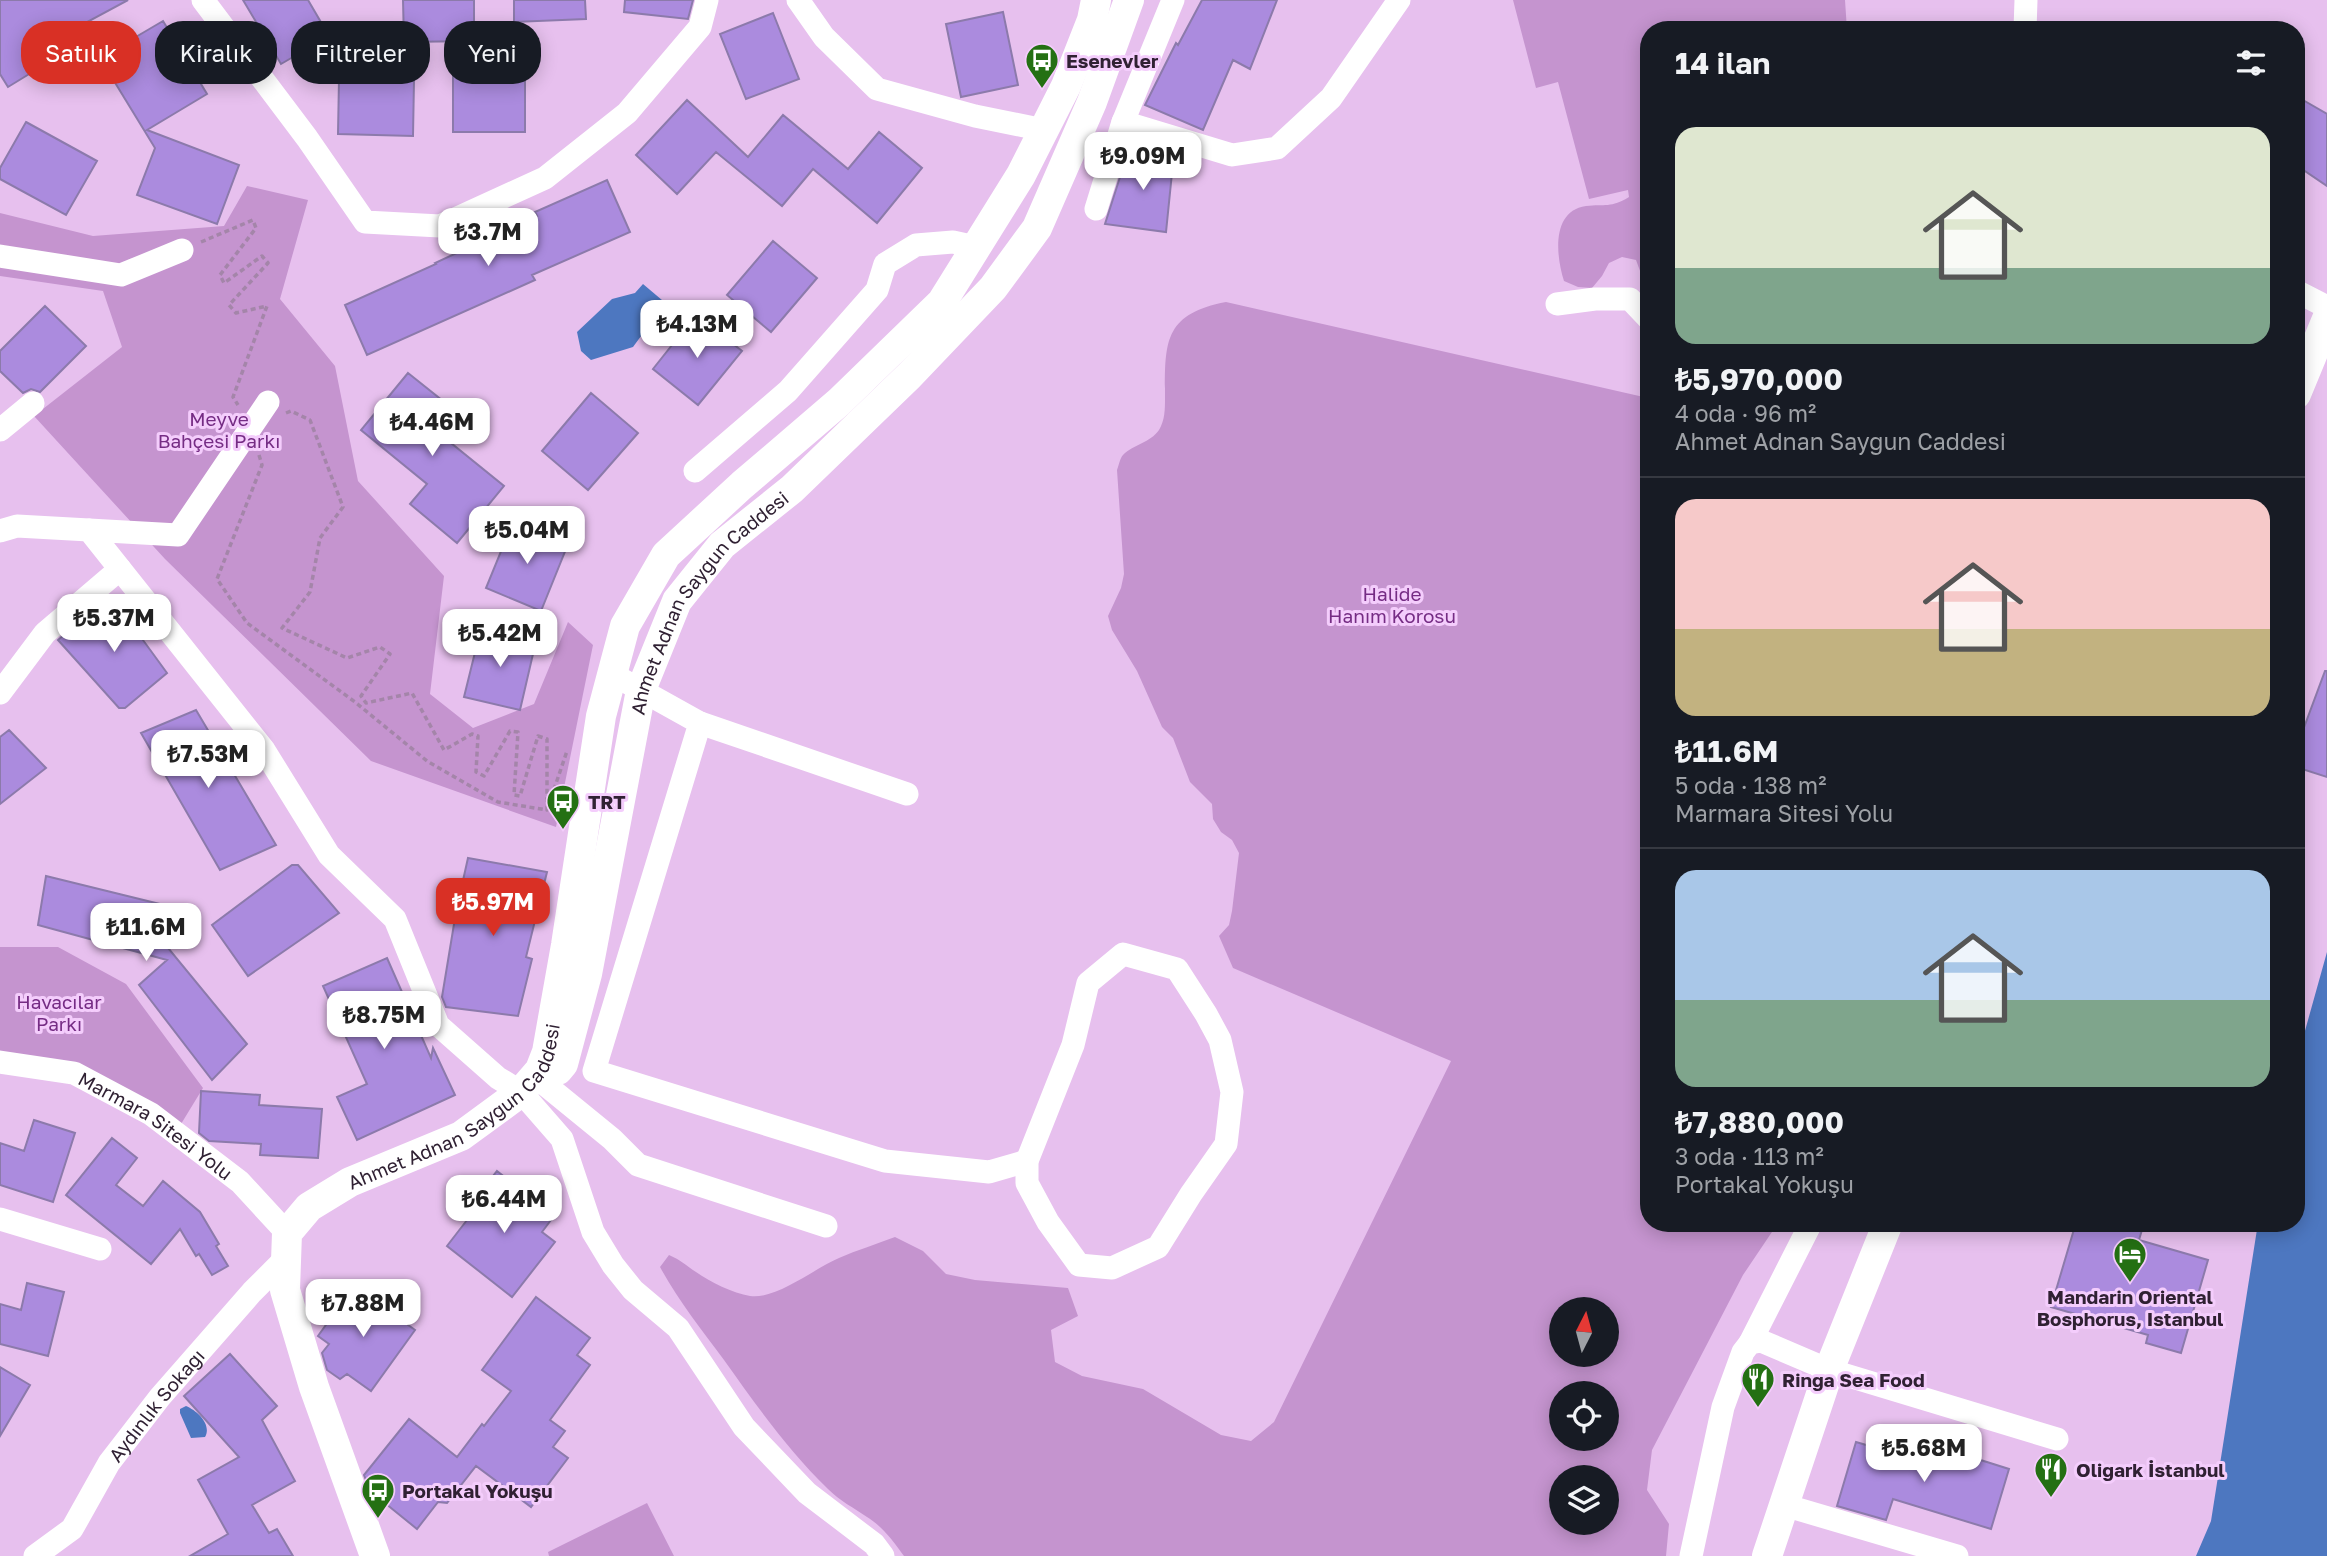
<!DOCTYPE html>
<html lang="tr">
<head>
<meta charset="utf-8">
<style>
	body { margin:0; font-family:"Golos Text",sans-serif; background:#20242c; color:#f1f3f6; height:100vh; display:flex; flex-direction:column; font-size:26px; white-space:nowrap }
	* { box-sizing:border-box; margin:0 }
	p { font-size:23px; color:#9ea1a6 }
	.icon { flex:none; width:38px; height:38px; fill:none; stroke:currentColor; stroke-width:2; stroke-linecap:round; stroke-linejoin:round }
	.map { position:relative; flex:1; overflow:hidden }
	.panel { position:absolute; left:1640px; top:21px; width:665px; height:1211px; display:flex; flex-direction:column; background:#171b24; border-radius:28px; box-shadow:0 4px 18px #0003 }
	.panel>* { flex:none }
	.hud { position:absolute; left:21px; top:21px; width:665px; height:63px; display:flex; gap:14px }
	.needle { width:46px; rotate:6deg }
	.tools { position:absolute; left:1549px; top:1297px; display:grid; gap:14px }
	.tools a { display:grid; place-items:center; width:70px; height:70px; border-radius:50%; background:#171b24; box-shadow:0 4px 18px #0003; font-size:35px }
	.price { position:absolute; translate:-50% -60px; padding:0 16px; border-radius:14px; background:#fff; color:#222; font-size:23px; line-height:46px; filter:drop-shadow(0 2px 4px #0008) }
	.price::after { content:''; position:absolute; left:50%; top:42px; width:21px; height:16px; margin-left:-10px; background:inherit; clip-path:polygon(0 0,100% 0,50% 100%) }
	.price.selected { background:#d93025; color:#fff }
	ul { padding:0; list-style:none }
	li { display:grid; align-content:center; gap:14px; height:371px; padding:0 35px }
	li+li { border-top:2px solid #363941 }
	li span { display:grid; place-items:center; height:217px; border-radius:21px; color:#555 }
	li>.icon { margin-inline-start:auto }
	span .icon { width:126px; height:126px; fill:#fffc; stroke-width:1 }
	li b { font-size:30px }
	h2 { display:flex; justify-content:space-between; align-items:center; height:84px; padding:0 35px; font-size:30px }
	.chip { padding:0 24px; border-radius:28px; background:#171b24; box-shadow:0 4px 18px #0003; font-size:24px; line-height:63px }
	.chip.selected { background:#d93025; color:#fff }
	.map>svg:first-child { display:block }
	.green { fill:#c594cf; fill-rule:evenodd }
	.water { fill:#4d77c0 }
	.building { fill:#ab8bde; stroke:#8c7aab; stroke-width:2 }
	.lines { fill:none; stroke-linecap:round; stroke-linejoin:round }
	.path { stroke:#a485a9; stroke-width:3.5; stroke-dasharray:5 3.5; stroke-linecap:butt }
	.minor { stroke:#fff; stroke-width:23 }
	.major { stroke:#fff; stroke-width:30 }
	.labels { text-anchor:middle; dominant-baseline:central; stroke-width:6; stroke-linejoin:round; paint-order:stroke }
	.poi-label { font-size:19px; font-weight:bold; fill:#302133; stroke:#f4cdfc; text-anchor:start }
	.park-label { font-size:19px; fill:#752c84; stroke:#f4cdfc }
	.street-label { font-size:19px; fill:#302133; stroke:#f4cdfc }
</style>
</head>
<body>
<div class="map">
<svg width="2327" height="1556" viewBox="0 0 2327 1556">
	<rect width="100%" height="100%" fill="#e7c0ee"/>
	<path class="green" d="M1513 0H1845L1847 30H1648V287H1646L1636 260 1622 257 1609 263 1602 276 1592 288 1578 287 1564 281C1556 256 1551 211 1586 206 1605 204 1611 208 1629 197L1628 190 1589 199 1558 82 1536 88Z
		M247 186 308 200 280 299 335 366 358 481 444 576 430 694 473 728 534 704 568 622 593 645 556 827 371 761 165 559 34 416 122 347 103 291 0 276V213L93 236 224 226Z
		M1226 302 1648 398V1223H1778L1743 1275 1652 1450 1647 1490 1669 1524 1666 1556H904C894 1542 882 1526 867 1517 854 1508 840 1501 828 1489 788 1450 756 1405 724 1360 701 1329 678 1300 660 1267L669 1255C681 1260 685 1265 696 1272 710 1282 733 1293 750 1296 776 1300 815 1268 839 1258 857 1250 877 1244 895 1237L923 1251 946 1274 975 1280 1068 1288 1078 1316 1051 1330 1055 1362 1082 1376 1143 1389 1221 1435 1251 1441 1274 1422 1451 1061 1233 968 1219 936 1229 925 1232 911 1239 853 1232 840 1221 832 1213 819 1212 804 1190 782 1173 738 1162 727 1137 671 1112 630 1108 616 1121 588 1124 574 1117 470C1119 465 1120 458 1123 455 1134 444 1150 443 1159 430 1165 420 1165 409 1165 398 1165 343 1163 314 1226 302ZM1561 1309H1606V1354H1561ZM1606 1393V1438H1561V1393ZM1606 1477V1522H1561V1477Z
		M0 947H58L126 984 203 1088 181 1124 158 1107 0 1060Z
		M647 1503 674 1556H549L548 1552Z"/>
	<path class="water" d="M643 284 669 306 656 327 644 332 633 347 591 360 581 351 577 332 612 299 635 293Z
		M2327 952V1556H2196L2211 1521 2258 1223H2296V1063Z
		M186 1406C198 1411 212 1425 205 1437L191 1438 180 1413V1409Z"/>
	<path class="building" d="M0 0H128L61 36 70 49 8 87 0 74Z
		M243 0H308L329 36 281 64Z
		M403 0H474V41L404 42Z
		M514 0H585L586 19 514 22Z
		M625 0H693L688 19 624 12Z
		M1202 0H1277L1250 69 1233 60 1203 130 1145 105 1176 43 1178 45Z
		M1003 12 1018 85 961 97 946 24Z
		M773 13 799 79 746 99 720 34Z
		M163 21 207 94 147 130 239 165 217 224 137 195 155 148 100 58Z
		M453 76H525V132H453Z
		M339 79 414 80 413 136 338 134Z
		M2296 96 2327 114V186L2296 165Z
		M687 100 748 157 783 115 848 169 879 132 922 168 877 223 813 169 782 206 716 152 677 194 636 155Z
		M26 122 97 161 66 215 0 179V168Z
		M1129 149 1174 153 1166 232 1105 224Z
		M607 180 630 232 532 275 535 280 367 355 345 305 436 264 435 263 537 216 535 212Z
		M773 241 817 278 771 332 727 295Z
		M45 306 86 346 40 392 31 389 23 393 0 371V351Z
		M696 315 742 351 698 405 653 369Z
		M408 373 453 409 435 430 504 486 457 543 410 504 427 484 361 430Z
		M591 393 638 433 588 490 542 451Z
		M513 522 568 544 541 611 486 588Z
		M113 599 167 673 125 708H119L58 640 88 614Z
		M481 628 536 641 520 710 464 697Z
		M2325 671H2327V777L2296 767 2299 741Z
		M196 710 276 845 220 870 141 733Z
		M9 730 46 768 0 804V737Z
		M468 858 547 872 526 957 532 959 518 1016 446 1007 442 997 456 912Z
		M292 865H298L339 913 248 976 212 925Z
		M46 876 168 906 159 937 247 1044 212 1080 139 985 167 960 38 925Z
		M387 958 431 1058 433 1048 455 1095 357 1140 337 1097 367 1084 323 986Z
		M201 1091 260 1095 259 1105 322 1109 318 1158 260 1155 261 1144 209 1141 199 1133Z
		M34 1120 75 1133 53 1202 0 1185V1143L24 1151Z
		M112 1138 137 1158 116 1185 143 1206 163 1181 200 1212 219 1244 216 1246 228 1266 212 1275 199 1254 196 1256 180 1229 151 1264 66 1195Z
		M497 1171 554 1216 542 1232 555 1242 512 1297 447 1246 474 1211 469 1207Z
		M2080 1223H2144L2139 1240 2208 1260 2181 1353 2146 1343 2148 1335 2051 1307 2075 1226H2079Z
		M27 1283 64 1292 48 1356 0 1344V1304L21 1310Z
		M354 1286 415 1330 371 1391 347 1374 340 1379 327 1370 322 1353 329 1344 318 1336Z
		M536 1297 590 1338 577 1355 590 1365 550 1420 565 1431 553 1447 568 1458 531 1507 476 1466 447 1503 438 1502 417 1529 370 1491 364 1475 409 1419 457 1457 482 1424 484 1426 511 1391 482 1370Z
		M230 1354 277 1406 262 1420 295 1481 252 1505 269 1533 277 1529 293 1556H190L228 1534 198 1480 239 1457 184 1396Z
		M0 1367 30 1385 0 1436Z
		M1856 1442 1924 1462 1930 1444 2009 1469 1991 1529 1893 1499 1886 1520 1837 1506Z"/>
	<g class="lines">
		<path class="path" d="M201 242 253 220 256 228 220 275 224 283 262 256 268 263 229 305 236 313 267 306 233 397 238 405
			M286 413 291 411 310 420 343 507 320 538 310 592 282 628 347 658 380 647 390 654 361 696 366 703 412 693 444 750 472 734 478 736 476 772 484 776 510 731 518 732 514 795 520 796 538 736 547 739V810L567 751
			M259 455 262 465 217 579 247 623 355 702 427 761 498 802 547 810"/>
		<g class="minor">
			<path d="M203 0 307 138 365 222 440 226 545 178 627 113 700 27 707 0"/>
			<path d="M798 0 824 37 877 89 975 116 1044 130"/>
			<path d="M2025 30 2026 0"/>
			<path d="M1123 122 1232 155 1277 148 1331 98 1399 0"/>
			<path d="M1096 209 1123 122 1173 0"/>
			<path d="M0 256 121 275 182 250"/>
			<path d="M2296 291 2327 307"/>
			<path d="M1557 304 1595 299H1630L1648 318"/>
			<path d="M0 430 33 403"/>
			<path d="M695 471 788 391 877 290 885 264 916 245 953 242 976 247"/>
			<path d="M89 530 178 535 268 402"/>
			<path d="M0 531 17 526 89 530 264 750 329 855 395 919 438 1025 498 1078 521 1092 562 1139 593 1232 613 1265 633 1290 678 1328 744 1427 807 1493 874 1544 883 1556"/>
			<path d="M612 674 700 723 594 1071 885 1161 989 1172 1027 1161"/>
			<path d="M0 693 45 633 120 569"/>
			<path d="M700 723 907 794"/>
			<path d="M1123 954 1177 969 1206 1014 1220 1040 1232 1092 1226 1144 1191 1194 1158 1247 1112 1268 1079 1265 1048 1222 1027 1183V1161L1073 1045 1088 983Z"/>
			<path id="s1" d="M0 1062 74 1073 151 1114 240 1182 287 1233"/>
			<path d="M547 1086 612 1139 638 1165 826 1226"/>
			<path d="M0 1219 100 1249"/>
			<path d="M1750 1343 1811 1223"/>
			<path d="M1784 1505 1957 1556"/>
			<path id="s2" d="M35 1556 72 1529 109 1463 160 1397 252 1292 286 1258"/>
			<path d="M1691 1556 1723 1407 1743 1352 1750 1343 1761 1341 1829 1370 2057 1439"/>
		</g>
		<g class="major">
			<path d="M2296 394 2327 319"/>
			<path id="s3" d="M558 1070 563 1064 587 974 641 690 677 601 722 545 792 489 909 376 993 288 1037 228 1092 102 1129 0"/>
			<path id="s4" d="M375 1556 314 1387 285 1290 287 1233 309 1207 350 1182 461 1136 521 1092 540 1070 547 1052 566 945 601 716 625 626 666 555 742 485 839 402 942 302 1021 175 1066 86 1092 20 1096 0"/>
			<path d="M1767 1556 1829 1370 1888 1223"/>
		</g>
	</g>
	<defs>
		<symbol id="bus-pin" viewBox="-11 -11 22 30"><path d="M0 17L-7.5 6A9.5 9.5 0 1 1 7.5 6Z" fill="#247013" stroke="#f4cdfc"/><path d="M-5-6H5V4H4V6H2V4H-2V6H-4V4H-5ZM-3.5-4V0h7V-4ZM-3.5 1.2v1.5H-2V1.2ZM2 1.2v1.5H3.5V1.2Z" fill="#fff"/></symbol>
		<symbol id="hotel-pin" viewBox="-11 -11 22 30"><path d="M0 17L-7.5 6A9.5 9.5 0 1 1 7.5 6Z" fill="#247013" stroke="#f4cdfc"/><path d="M-6-4.5h1.5V1H6V5H4.5V3h-9V5H-6ZM-4 0a1.8 1.8 0 1 1 3.6 0ZM.5 0V-2.5h3Q6-2.5 6 0Z" fill="#fff"/></symbol>
		<symbol id="restaurant-pin" viewBox="-11 -11 22 30"><path d="M0 17L-7.5 6A9.5 9.5 0 1 1 7.5 6Z" fill="#247013" stroke="#f4cdfc"/><path d="M-5-6h1v4h1v-4h1v4h1v-4h1v5L-1.5 .5V6h-2V.5L-5-1ZM5-6V6H3V1.5H1.5Q1.5-4 5-6Z" fill="#fff"/></symbol>
	</defs>
	<g fill-rule="evenodd">
		<use href="#bus-pin" x="1023" y="41" width="38" height="52"/>
		<use href="#bus-pin" x="544" y="782" width="38" height="52"/>
		<use href="#hotel-pin" x="2111" y="1235" width="38" height="52"/>
		<use href="#restaurant-pin" x="1739" y="1360" width="38" height="52"/>
		<use href="#restaurant-pin" x="2032" y="1450" width="38" height="52"/>
		<use href="#bus-pin" x="359" y="1471" width="38" height="52"/>
	</g>
	<g class="labels">
		<g class="poi-label">
			<text x="1066" y="60">Esenevler</text>
			<text x="588" y="801">TRT</text>
			<text x="2130" y="1296" text-anchor="middle">Mandarin Oriental<tspan x="2130" dy="22">Bosphorus, Istanbul</tspan></text>
			<text x="1782" y="1379">Ringa Sea Food</text>
			<text x="2076" y="1469">Oligark İstanbul</text>
			<text x="402" y="1490">Portakal Yokuşu</text>
		</g>
		<g class="park-label">
			<text x="219" y="418">Meyve<tspan x="219" dy="22">Bahçesi Parkı</tspan></text>
			<text x="1392" y="593">Halide<tspan x="1392" dy="22">Hanım Korosu</tspan></text>
			<text x="59" y="1001">Havacılar<tspan x="59" dy="22">Parkı</tspan></text>
		</g>
		<g class="street-label">
			<text stroke="none"><textPath href="#s3" startOffset="502">Ahmet Adnan Saygun Caddesi</textPath></text>
			<text stroke="none"><textPath href="#s4" startOffset="555">Ahmet Adnan Saygun Caddesi</textPath></text>
			<text stroke="none"><textPath href="#s1" startOffset="172">Marmara Sitesi Yolu</textPath></text>
			<text stroke="none"><textPath href="#s2" startOffset="196">Aydınlık Sokağı</textPath></text>
		</g>
	</g>
</svg>
<div class="tools">
<a><svg class="needle" viewBox="-14 -14 28 28"><path d="M0-13l5 13h-10z" fill="#e53935"/><path d="M0 13l5-13h-10z" fill="#9ea1a6"/></svg></a>
<a><svg class="icon" aria-label="locate" viewBox="0 0 24 24"><circle cx="12" cy="12" r="6"/><path d="M12 2v4M12 18v4M2 12h4M18 12h4"/></svg></a>
<a><svg class="icon" aria-label="layers" viewBox="0 0 24 24"><path d="M12 4l9 5-9 5-9-5zM3 14l9 5 9-5"/></svg></a>
</div>
<b class="price" style="left:1143px;top:192px">₺9.09M</b>
<b class="price" style="left:488px;top:268px">₺3.7M</b>
<b class="price" style="left:697px;top:360px">₺4.13M</b>
<b class="price" style="left:432px;top:458px">₺4.46M</b>
<b class="price" style="left:527px;top:566px">₺5.04M</b>
<b class="price" style="left:114px;top:654px">₺5.37M</b>
<b class="price" style="left:500px;top:669px">₺5.42M</b>
<b class="price" style="left:208px;top:790px">₺7.53M</b>
<b class="price selected" style="left:493px;top:938px">₺5.97M</b>
<b class="price" style="left:146px;top:963px">₺11.6M</b>
<b class="price" style="left:384px;top:1051px">₺8.75M</b>
<b class="price" style="left:504px;top:1235px">₺6.44M</b>
<b class="price" style="left:363px;top:1339px">₺7.88M</b>
<b class="price" style="left:1924px;top:1484px">₺5.68M</b>
<div class="hud">
<a class="chip selected">Satılık</a>
<a class="chip">Kiralık</a>
<a class="chip">Filtreler</a>
<a class="chip">Yeni</a>
</div>
<section class="panel">
<h2>14 ilan<svg class="icon" aria-label="filters" viewBox="0 0 24 24"><path d="M4 7h16M4 17h16"/><circle cx="9" cy="7" r="2"/><circle cx="15" cy="17" r="2"/></svg></h2>
<ul>
<li><span style="background:linear-gradient(#dfe7d0 65%,#7fa58c 0)"><svg class="icon" aria-label="home" viewBox="0 0 24 24"><path d="M3 11l9-7 9 7M6 9v11h12V9"/></svg></span><div><b>₺5,970,000</b><p>4 oda · 96 m²</p><p>Ahmet Adnan Saygun Caddesi</p></div></li>
<li><span style="background:linear-gradient(#f6c9c9 60%,#c2b280 0)"><svg class="icon" aria-label="home" viewBox="0 0 24 24"><path d="M3 11l9-7 9 7M6 9v11h12V9"/></svg></span><div><b>₺11.6M</b><p>5 oda · 138 m²</p><p>Marmara Sitesi Yolu</p></div></li>
<li><span style="background:linear-gradient(#a9c7e8 60%,#7fa58c 0)"><svg class="icon" aria-label="home" viewBox="0 0 24 24"><path d="M3 11l9-7 9 7M6 9v11h12V9"/></svg></span><div><b>₺7,880,000</b><p>3 oda · 113 m²</p><p>Portakal Yokuşu</p></div></li>
</ul>
</section>
</div>
</body>
</html>
